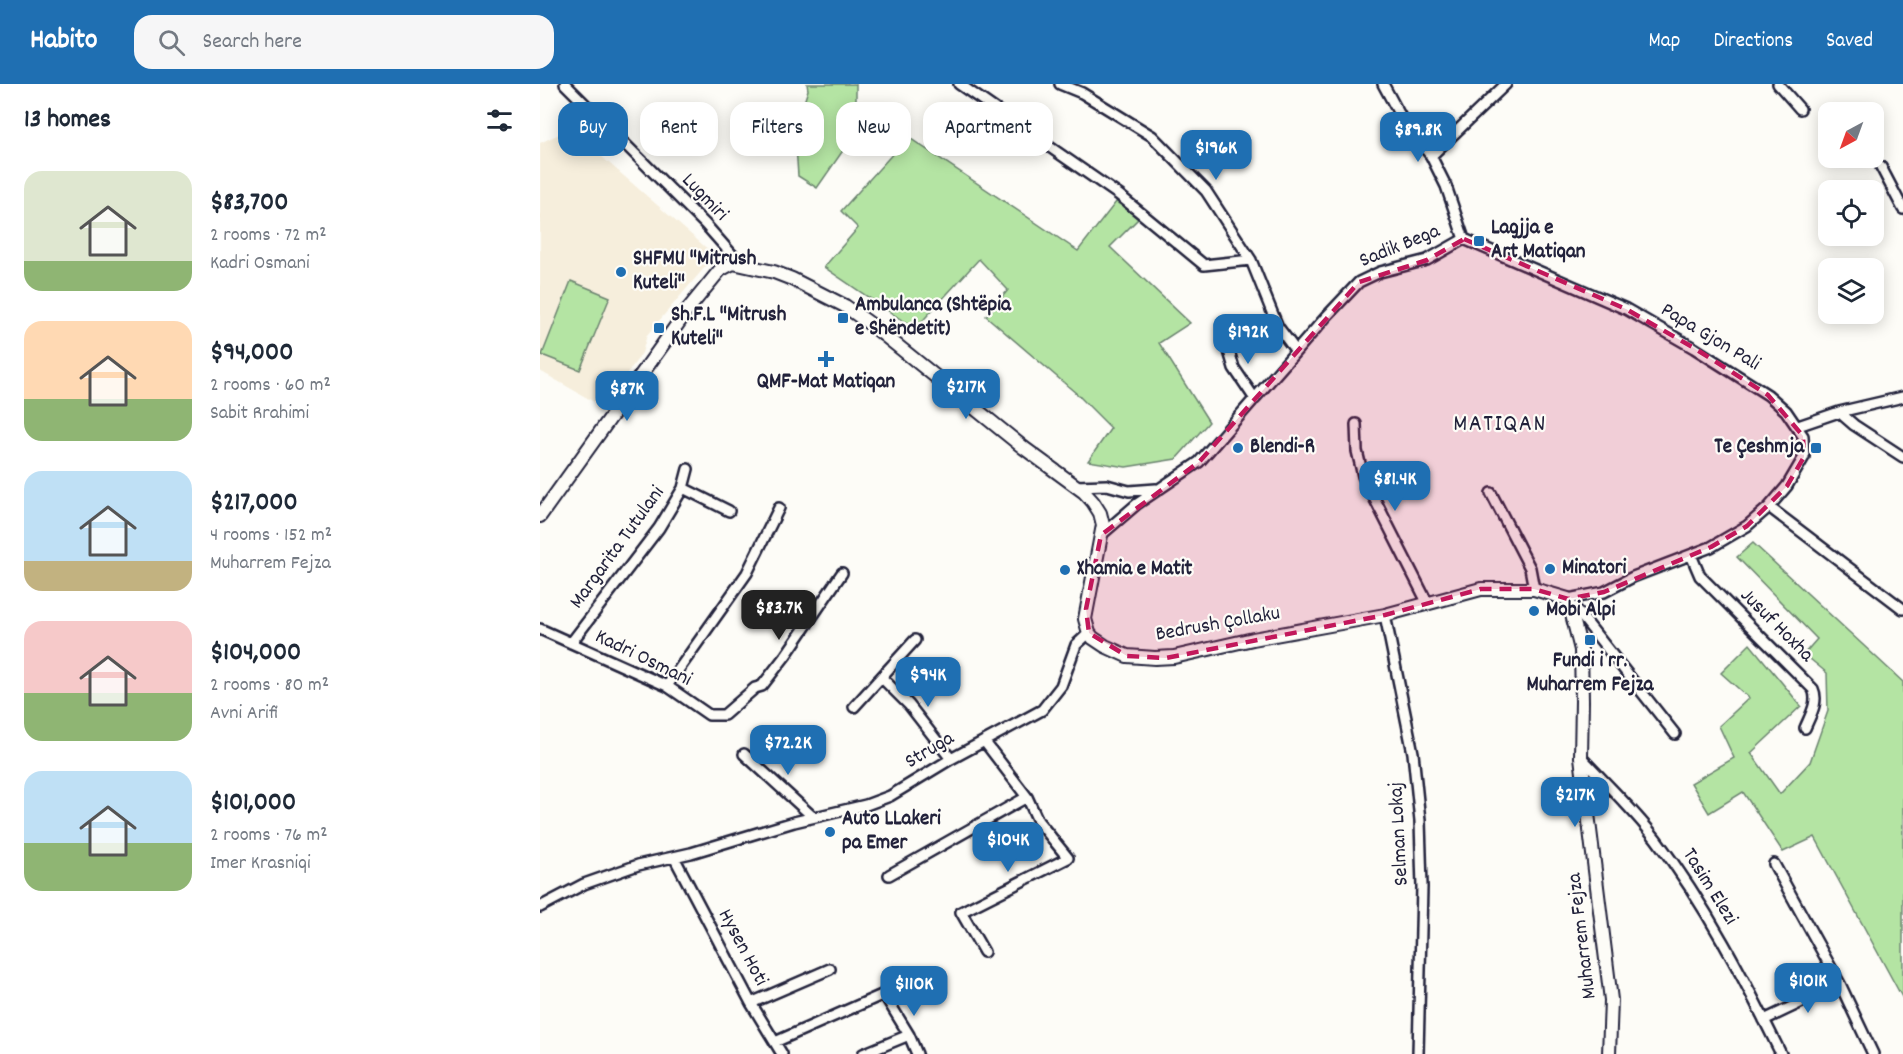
<!DOCTYPE html>
<html lang="en">
<head>
<meta charset="utf-8">
<style>
	body { margin:0; font-family:Dekko,sans-serif; background:#f6f6f7; color:#1f2937; height:100vh; display:flex; flex-direction:column; font-size:22px; white-space:nowrap }
	* { box-sizing:border-box; margin:0 }
	p { font-size:20px; color:#747a83 }
	.icon { flex:none; width:33px; height:33px; fill:none; stroke:currentColor; stroke-width:2; stroke-linecap:round; stroke-linejoin:round }
	.map { position:relative; flex:1; overflow:hidden }
	.panel { display:flex; flex-direction:column; background:#fff; width:540px }
	.panel>* { flex:none }
	.banner { position:absolute; left:18px; top:18px; width:570px; height:54px; display:flex; gap:12px }
	.needle { width:39px; rotate:221deg }
	.controls { position:absolute; left:1278px; top:18px; display:grid; gap:12px }
	.controls a { display:grid; place-items:center; width:66px; height:66px; border-radius:12px; background:#fff; box-shadow:0 3px 15px #0003; font-size:30px }
	.price { position:absolute; translate:-50% -51px; padding:0 14px; border-radius:12px; background:#1f6fb2; color:#fff; font-size:20px; line-height:39px; filter:drop-shadow(0 2px 3px #0008) }
	.price::after { content:''; position:absolute; left:50%; top:36px; width:18px; height:14px; margin-left:-9px; background:inherit; clip-path:polygon(0 0,100% 0,50% 100%) }
	.price.selected { background:#222; color:#fff }
	ul { padding:0; list-style:none }
	li { display:flex; align-items:center; gap:18px; height:150px; padding:0 24px }
	li span { display:grid; place-items:center; flex:none; width:168px; height:120px; border-radius:18px; color:#555 }
	li>.icon { margin-inline-start:auto }
	span .icon { width:72px; height:72px; fill:#fffc; stroke-width:1 }
	li b { font-size:26px }
	h2 { display:flex; justify-content:space-between; align-items:center; height:72px; padding:0 24px; font-size:26px }
	.pill { padding:0 21px; border-radius:18px; background:#fff; box-shadow:0 3px 15px #0003; font-size:21px; line-height:54px }
	.pill.selected { background:#1f6fb2; color:#fff }
	header { display:flex; align-items:center; gap:36px; box-sizing:border-box; height:84px; padding:0 30px; background:#1f6fb2; color:#fff }
	header strong { font-size:28px }
	nav { display:flex; gap:33px; margin-inline-start:auto; font-size:21px }
	.search { width:420px; height:54px; background:#f6f6f7; display:flex; align-items:center; gap:15px; box-sizing:border-box; padding:0 21px; border-radius:18px; color:#747a83; font-size:22px }
	main { display:flex; flex:1; min-height:0 }
	.map>svg:first-child { display:block }
	.built { fill:#f6eedc }
	.green { fill:#b4e4a3; stroke:#6b836f; stroke-width:1.5 }
	.lines { fill:none; stroke-linecap:round; stroke-linejoin:round }
	.street-casing { stroke:#22223b; stroke-width:14 }
	.secondary-casing { stroke:#22223b; stroke-width:16 }
	.street { stroke:#fdfcf7; stroke-width:9 }
	.secondary { stroke:#fdfcf7; stroke-width:12 }
	.marked { fill:#c2185b; fill-opacity:0.2; stroke:#c2185b; stroke-width:4.5; stroke-dasharray:12 8; stroke-linejoin:round }
	.poi-dot { fill:#1f6fb2; stroke:#fdfcf7; stroke-width:2 }
	.labels { text-anchor:middle; dominant-baseline:central; stroke-width:4.5; stroke-linejoin:round; paint-order:stroke }
	.street-label { font-size:21px; fill:#22223b; stroke:#fdfcf7 }
	.poi-label { font-size:21px; font-weight:bold; fill:#22223b; stroke:#fdfcf7; text-anchor:start }
	.quarter-label { font-size:24px; letter-spacing:1.5px; fill:#22223b; stroke:#fdfcf7 }
</style>
</head>
<body>
<header>
<strong>Habito</strong>
<div class="search"><svg class="icon" aria-label="search" viewBox="0 0 24 24"><circle cx="10" cy="10" r="6"/><path d="M15 15l6 6"/></svg>Search here</div>
<nav><a>Map</a><a>Directions</a><a>Saved</a></nav>
</header>
<main>
<section class="panel">
<h2>13 homes<svg class="icon" aria-label="filters" viewBox="0 0 24 24"><path d="M4 7h16M4 17h16"/><circle cx="9" cy="7" r="2"/><circle cx="15" cy="17" r="2"/></svg></h2>
<ul>
<li><span style="background:linear-gradient(#dfe7d0 75%,#8fb573 0)"><svg class="icon" aria-label="home" viewBox="0 0 24 24"><path d="M3 11l9-7 9 7M6 9v11h12V9"/></svg></span><div><b>$83,700</b><p>2 rooms · 72 m²</p><p>Kadri Osmani</p></div></li>
<li><span style="background:linear-gradient(#ffd9b3 65%,#8fb573 0)"><svg class="icon" aria-label="home" viewBox="0 0 24 24"><path d="M3 11l9-7 9 7M6 9v11h12V9"/></svg></span><div><b>$94,000</b><p>2 rooms · 60 m²</p><p>Sabit Rrahimi</p></div></li>
<li><span style="background:linear-gradient(#bfe0f5 75%,#c2b280 0)"><svg class="icon" aria-label="home" viewBox="0 0 24 24"><path d="M3 11l9-7 9 7M6 9v11h12V9"/></svg></span><div><b>$217,000</b><p>4 rooms · 152 m²</p><p>Muharrem Fejza</p></div></li>
<li><span style="background:linear-gradient(#f6c9c9 60%,#8fb573 0)"><svg class="icon" aria-label="home" viewBox="0 0 24 24"><path d="M3 11l9-7 9 7M6 9v11h12V9"/></svg></span><div><b>$104,000</b><p>2 rooms · 80 m²</p><p>Avni Arifi</p></div></li>
<li><span style="background:linear-gradient(#bfe0f5 60%,#8fb573 0)"><svg class="icon" aria-label="home" viewBox="0 0 24 24"><path d="M3 11l9-7 9 7M6 9v11h12V9"/></svg></span><div><b>$101,000</b><p>2 rooms · 76 m²</p><p>Imer Krasniqi</p></div></li>
</ul>
</section>
<div class="map">
<svg width="1363" height="970" viewBox="0 0 1363 970">
	<rect width="100%" height="100%" fill="#fdfcf7"/>
	<filter id="ink" filterUnits="userSpaceOnUse"><feTurbulence type="fractalNoise" baseFrequency=".0167" numOctaves="2"/><feDisplacementMap in="SourceGraphic" scale="12" xChannelSelector="R" yChannelSelector="G"/><feConvolveMatrix kernelMatrix="1 2 1 2 8 2 1 2 1" color-interpolation-filters="sRGB"/></filter>
	<g filter="url(#ink)">
		<path class="built" d="M30 45 171 168V176L107 251 102 269 63 323 0 287V59Z"/>
		<path class="green" d="M267 0H316V18L538 167 576 118 599 134 570 163 650 239 619 259 669 338 636 375 586 383 548 377 571 344 537 310 446 232 468 206 439 175 375 245 284 183 318 144 301 127 357 65 320 42 277 104 258 92 255 46 268 6Z
			M31 197 70 213 40 286 2 271Z
			M1213 459 1363 598V915L1275 753 1243 768 1203 708 1169 729 1151 699 1194 674 1179 642 1209 614 1181 589 1210 560 1261 622 1211 669 1240 710 1270 678 1288 627 1287 589 1264 570 1277 555 1197 473Z"/>
		<g class="lines">
			<defs>
				<path id="street" d="M25 0 165 140 195 174 193 179
					M419 0 579 111 664 181 711 176
					M520 0 542 9 612 52 666 107 711 176 738 243 756 267
					M843 0 863 37 891 72 906 102 924 155 1086 225 1154 264 1228 311 1246 327 1263 352 1264 373 1247 402 1229 423 1207 442 1171 463 1093 493 1064 508 1028 515 1135 650
					M1238 0 1260 25
					M891 72 966 0
					M1341 83 1363 125
					M686 257 694 284 715 315
					M1299 328 1314 341 1363 373
					M816 340 817 367 823 392 887 518
					M1258 342 1299 328 1363 313
					M535 402 567 401 589 407 616 405
					M143 404 189 427
					M951 409 990 484 994 505
					M1229 423 1363 525
					M561 451 597 420 659 378 786 233 819 198 840 188 887 176 924 155
					M1151 471 1160 492 1273 605C1279 618 1270 632 1265 644
					M845 531 873 669 880 737 882 803 878 970
					M0 545 127 602 169 631H184L215 604 222 602 246 571 302 489
					M31 559 119 444 143 404 148 385
					M342 594 369 621 411 675
					M127 602 207 489 239 424
					M314 623 375 556
					M444 657 487 713 498 737 528 774 421 828 444 868
					M204 670 273 733
					M1041 673C1066 700 1094 726 1116 755 1166 821 1205 896 1241 970
					M134 773 211 919 242 970
					M1234 780 1300 900 1333 970
					M349 791 487 713
					M0 823 44 800 98 781 151 769 254 738 326 721 350 712 411 675 502 626 521 602 536 561 549 549
					M211 919 290 885
					M1224 936 1300 900
					M235 958 344 910 369 951 377 970
					M323 970 369 951"/>
				<path id="secondary" d="M0 432 149 224 180 186 193 179 234 188 252 195 305 222 333 242 484 364 544 408 553 418 560 429 563 441 545 535 549 549 553 554 565 562 587 572 615 574 634 573 713 555 845 531 941 505H994L1028 515 1041 566 1042 617 1041 673 1071 916 1069 970"/>
			</defs>
			<use href="#street" class="street-casing"/>
			<use href="#secondary" class="secondary-casing"/>
			<use href="#street" class="street"/>
			<use href="#secondary" class="secondary"/>
		</g>
	</g>
	<path class="marked" d="M924 155 1086 225 1154 264 1228 311 1263 352 1264 373 1247 402 1207 442 1171 463 1064 508 1028 515 994 505H941L845 531 626 574 587 572 549 549 546 525 561 451 659 378 819 198 887 176Z"/>
	<g class="poi-dot">
		<rect x="933" y="151" width="12" height="12" rx="3"/>
		<circle cx="81" cy="188" r="6"/>
		<rect x="297" y="228" width="12" height="12" rx="3"/>
		<rect x="113" y="238" width="12" height="12" rx="3"/>
		<path d="M283 266h6v6h6v6h-6v6h-6v-6h-6v-6h6z"/>
		<circle cx="698" cy="364" r="6"/>
		<rect x="1270" y="358" width="12" height="12" rx="3"/>
		<circle cx="1010" cy="485" r="6"/>
		<circle cx="525" cy="486" r="6"/>
		<circle cx="994" cy="527" r="6"/>
		<rect x="1044" y="550" width="12" height="12" rx="3"/>
		<circle cx="290" cy="748" r="6"/>
	</g>
	<g class="labels">
		<g class="street-label">
			<text transform="translate(164 114) rotate(46)">Lugmiri</text>
			<text transform="translate(860 163) rotate(-22)">Sadik Bega</text>
			<text transform="translate(1170 254) rotate(31)">Papa Gjon Pali</text>
			<text transform="translate(78 464) rotate(-54)">Margarita Tutulani</text>
			<text transform="translate(678 541) rotate(-10)">Bedrush Çollaku</text>
			<text transform="translate(1236 542) rotate(45)">Jusuf Hoxha</text>
			<text transform="translate(103 575) rotate(26)">Kadri Osmani</text>
			<text transform="translate(390 667) rotate(-31)">Struga</text>
			<text transform="translate(860 750) rotate(-93)">Selman Lokaj</text>
			<text transform="translate(1169 803) rotate(58)">Tasim Elezi</text>
			<text transform="translate(1043 852) rotate(-97)">Muharrem Fejza</text>
			<text transform="translate(202 864) rotate(62)">Hysen Hoti</text>
		</g>
		<g class="poi-label">
			<text x="951" y="145">Lagjja e<tspan x="951" dy="24">Art Matiqan</tspan></text>
			<text x="93" y="176">SHFMU "Mitrush<tspan x="93" dy="24">Kuteli"</tspan></text>
			<text x="315" y="222">Ambulanca (Shtëpia<tspan x="315" dy="24">e Shëndetit)</tspan></text>
			<text x="131" y="232">Sh.F.L "Mitrush<tspan x="131" dy="24">Kuteli"</tspan></text>
			<text x="286" y="299" text-anchor="middle">QMF-Mat Matiqan</text>
			<text x="710" y="364">Blendi-R</text>
			<text x="1264" y="364" text-anchor="end">Te Çeshmja</text>
			<text x="1022" y="485">Minatori</text>
			<text x="537" y="486">Xhamia e Matit</text>
			<text x="1006" y="527">Mobi Alpi</text>
			<text x="1050" y="578" text-anchor="middle">Fundi i rr.<tspan x="1050" dy="24">Muharrem Fejza</tspan></text>
			<text x="302" y="736">Auto LLakeri<tspan x="302" dy="24">pa Emer</tspan></text>
		</g>
		<g class="quarter-label">
			<text x="960" y="341">MATIQAN</text>
		</g>
	</g>
</svg>
<div class="controls">
<a><svg class="needle" viewBox="-14 -14 28 28"><path d="M0-13l5 13h-10z" fill="#e53935"/><path d="M0 13l5-13h-10z" fill="#747a83"/></svg></a>
<a><svg class="icon" aria-label="locate" viewBox="0 0 24 24"><circle cx="12" cy="12" r="6"/><path d="M12 2v4M12 18v4M2 12h4M18 12h4"/></svg></a>
<a><svg class="icon" aria-label="layers" viewBox="0 0 24 24"><path d="M12 4l9 5-9 5-9-5zM3 14l9 5 9-5"/></svg></a>
</div>
<b class="price" style="left:878px;top:79px">$89.8K</b>
<b class="price" style="left:676px;top:97px">$196K</b>
<b class="price" style="left:708px;top:281px">$192K</b>
<b class="price" style="left:426px;top:336px">$217K</b>
<b class="price" style="left:87px;top:338px">$87K</b>
<b class="price" style="left:855px;top:428px">$81.4K</b>
<b class="price selected" style="left:239px;top:557px">$83.7K</b>
<b class="price" style="left:388px;top:624px">$94K</b>
<b class="price" style="left:248px;top:692px">$72.2K</b>
<b class="price" style="left:1035px;top:744px">$217K</b>
<b class="price" style="left:468px;top:789px">$104K</b>
<b class="price" style="left:1268px;top:930px">$101K</b>
<b class="price" style="left:374px;top:933px">$110K</b>
<div class="banner">
<a class="pill selected">Buy</a>
<a class="pill">Rent</a>
<a class="pill">Filters</a>
<a class="pill">New</a>
<a class="pill">Apartment</a>
</div>
</div>
</main>
</body>
</html>
